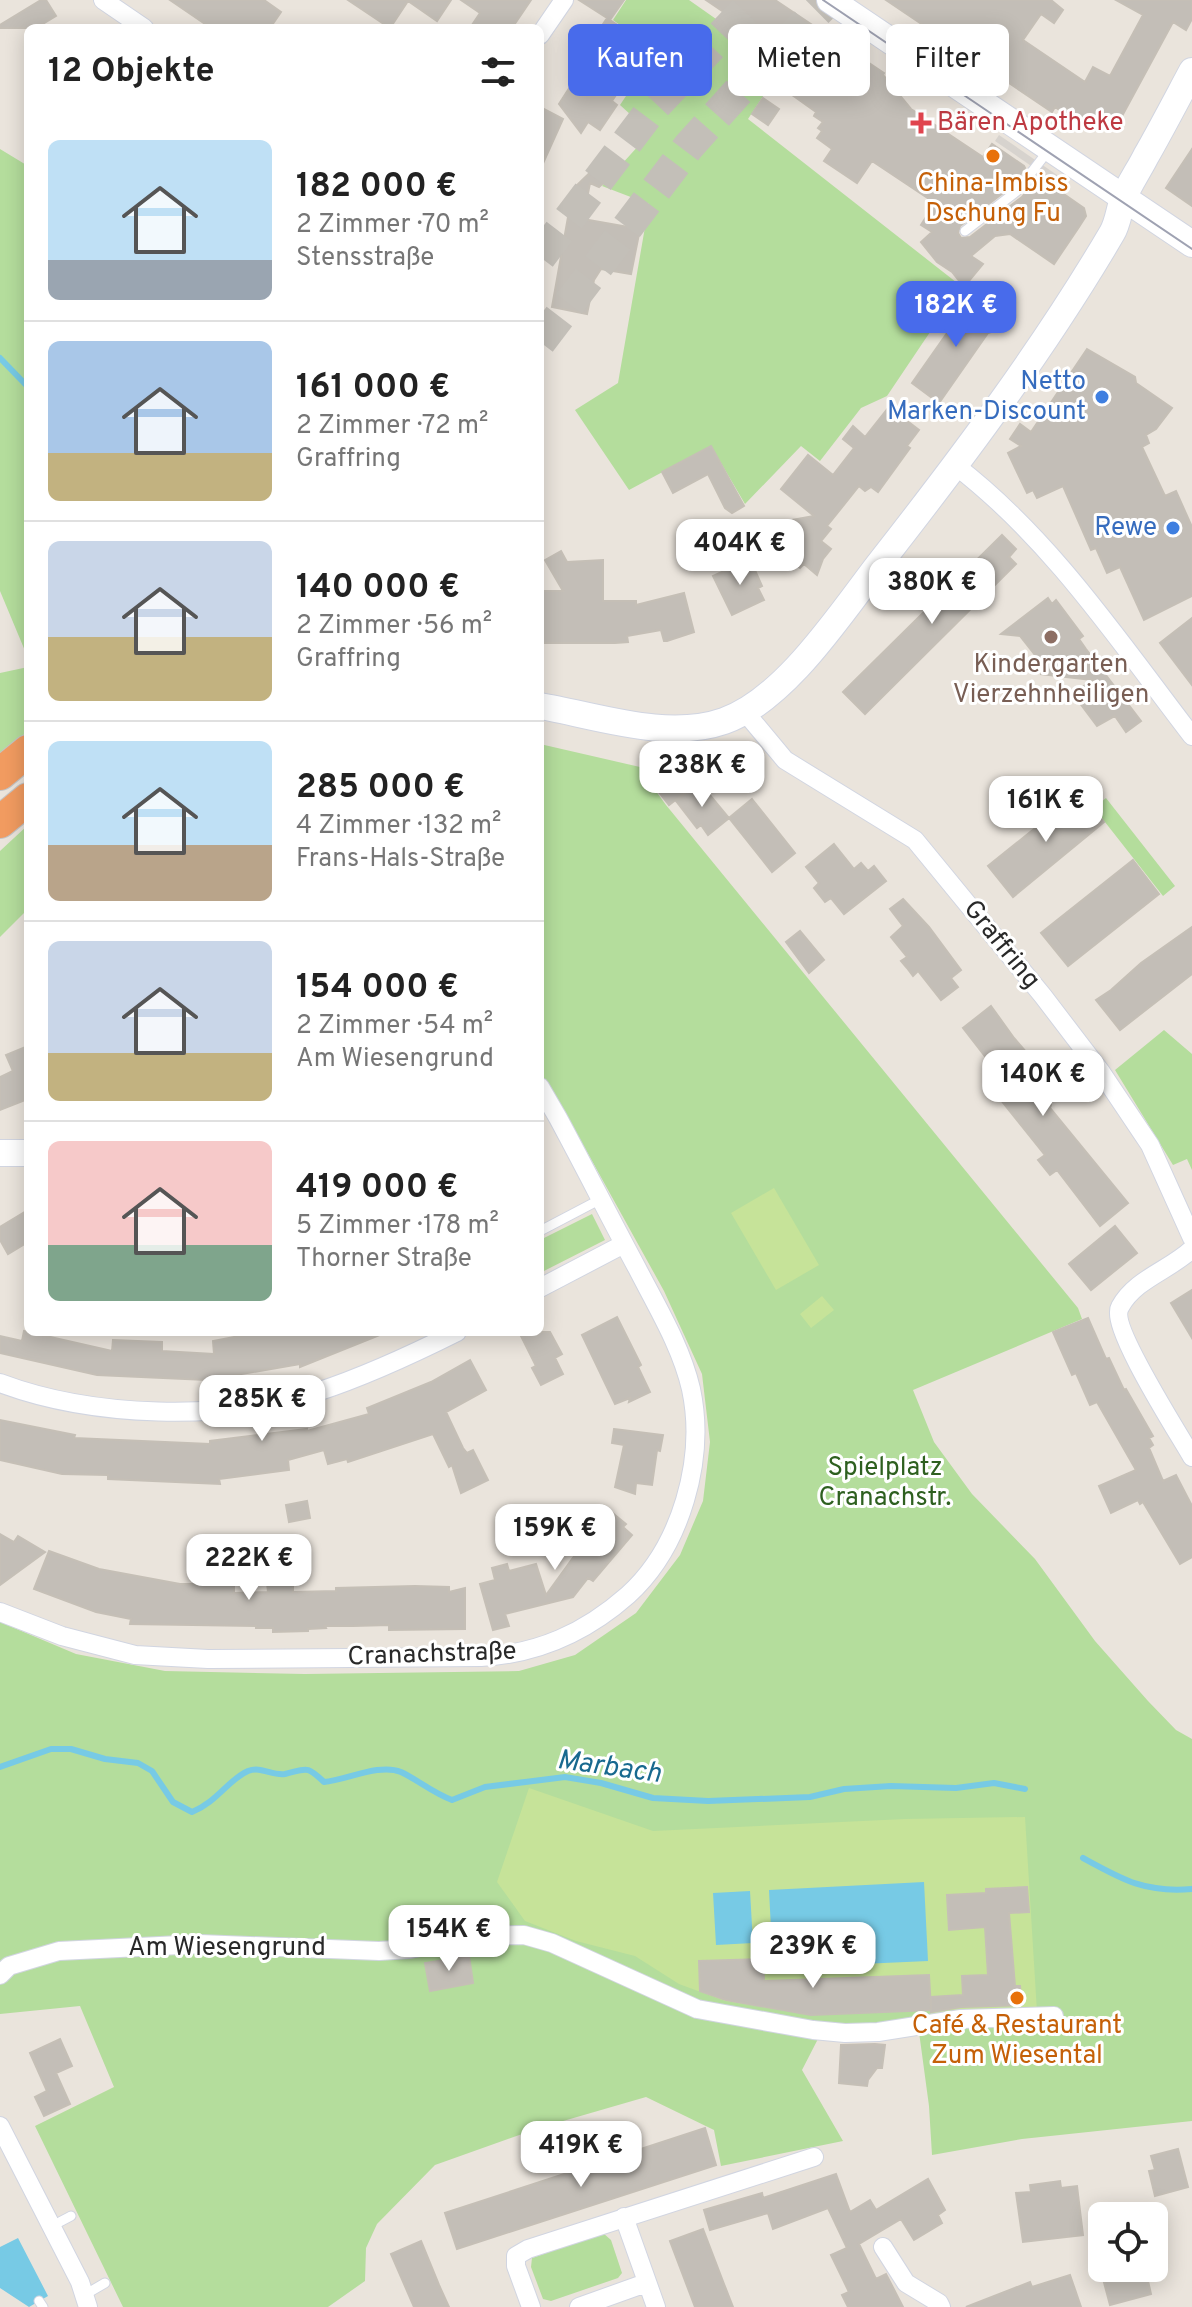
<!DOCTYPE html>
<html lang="de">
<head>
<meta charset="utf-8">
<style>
	body { margin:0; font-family:Overpass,sans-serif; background:#f2f2f2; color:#222; height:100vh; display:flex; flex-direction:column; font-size:30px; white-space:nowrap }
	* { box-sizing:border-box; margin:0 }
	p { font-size:26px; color:#767676 }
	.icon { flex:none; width:44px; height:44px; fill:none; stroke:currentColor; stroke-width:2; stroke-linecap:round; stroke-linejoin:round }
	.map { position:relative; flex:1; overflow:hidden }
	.panel { position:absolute; left:24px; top:24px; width:520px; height:1312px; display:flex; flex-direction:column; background:#fff; border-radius:12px; box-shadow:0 4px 20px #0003 }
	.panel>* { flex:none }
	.banner { position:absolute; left:568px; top:24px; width:504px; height:72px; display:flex; gap:16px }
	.fabs { position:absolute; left:1088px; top:2202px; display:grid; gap:16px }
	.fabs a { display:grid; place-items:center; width:80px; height:80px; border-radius:12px; background:#fff; box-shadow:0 4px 20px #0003; font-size:40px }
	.price { position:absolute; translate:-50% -68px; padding:0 18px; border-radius:16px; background:#fff; color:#222; font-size:26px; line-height:52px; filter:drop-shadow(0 2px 4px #0008) }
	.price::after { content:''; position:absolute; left:50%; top:48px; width:24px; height:18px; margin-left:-12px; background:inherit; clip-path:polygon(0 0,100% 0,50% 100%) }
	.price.active { background:#486beb; color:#fff }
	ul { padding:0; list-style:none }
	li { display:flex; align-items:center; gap:24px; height:200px; padding:0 24px }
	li+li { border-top:2px solid #e0e0e0 }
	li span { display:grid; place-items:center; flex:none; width:224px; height:160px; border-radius:12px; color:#555 }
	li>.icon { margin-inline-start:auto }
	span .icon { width:96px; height:96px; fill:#fffc; stroke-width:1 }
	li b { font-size:34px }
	h2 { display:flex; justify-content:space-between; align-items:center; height:96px; padding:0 24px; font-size:34px }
	.chip { padding:0 28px; border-radius:12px; background:#fff; box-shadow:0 4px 20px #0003; font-size:28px; line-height:72px }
	.chip.active { background:#486beb; color:#fff }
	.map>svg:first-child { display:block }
	.green { fill:#b4dd9c }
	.pitch { fill:#c6e399 }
	.plaza { fill:#d7d3ce }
	.water { fill:#77cae5 }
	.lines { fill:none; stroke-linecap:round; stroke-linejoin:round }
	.stream { stroke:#77cae5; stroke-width:6 }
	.building { fill:#c3beb7; stroke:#c5bfb6; stroke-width:2 }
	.highway-tunnel { stroke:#c3bfb8; stroke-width:32; stroke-dasharray:32 16; stroke-linecap:butt }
	.lane-casing { stroke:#d1d5e1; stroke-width:11 }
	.street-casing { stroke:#d1d5e1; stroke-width:20 }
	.secondary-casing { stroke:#d1d5e1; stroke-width:28 }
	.highway-casing { stroke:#c3c3c3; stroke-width:34 }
	.lane { stroke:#fff; stroke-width:9 }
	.street { stroke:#fff; stroke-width:18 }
	.secondary { stroke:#fff; stroke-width:26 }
	.highway { stroke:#f19b60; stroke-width:32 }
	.tram { stroke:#9fa2b2; stroke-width:2 }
	.health-dot { fill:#e0444e; stroke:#fff; stroke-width:3 }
	.food-dot { fill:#e8710a; stroke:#fff; stroke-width:3 }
	.shop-dot { fill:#3f7fe0; stroke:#fff; stroke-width:3 }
	.education-dot { fill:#8d6e63; stroke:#fff; stroke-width:3 }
	.labels { text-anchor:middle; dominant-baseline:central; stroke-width:6; stroke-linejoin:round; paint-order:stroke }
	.health-label { font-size:26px; fill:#be3a42; stroke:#fff; text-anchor:start }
	.food-label { font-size:26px; fill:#c56008; stroke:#fff }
	.shop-label { font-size:26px; fill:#366cbe; stroke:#fff; text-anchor:end }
	.education-label { font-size:26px; fill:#785e54; stroke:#fff }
	.street-label { font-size:26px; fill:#292929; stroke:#fff }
	.park-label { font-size:26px; fill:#2e601f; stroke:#fff }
	.water-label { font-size:28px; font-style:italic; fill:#18698f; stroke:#fff }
</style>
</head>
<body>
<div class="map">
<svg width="1192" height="2307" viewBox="0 0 1192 2307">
	<rect width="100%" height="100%" fill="#eae4dc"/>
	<path class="green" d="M626 0H689L783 66 748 119 961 286 887 396 861 408 820 461 801 446 745 504 711 446 629 490 575 410 618 383 649 204 602 186 640 144 623 132 631 115 620 105 656 51 613 20Z
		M0 149 28 166V658L0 591Z
		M28 667V731L0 755V673Z
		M540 744 653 770 655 790 666 805 1078 1308 1082 1319 913 1390 934 1442 972 1494 1035 1559 1095 1641 1148 1701 1176 1730 1192 1739V2121L1022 2139 932 2155 929 2106 919 2032 820 2035 802 2070 843 2141 721 2166 714 2130 646 2097 539 2128 435 2165 377 2224 366 2248 365 2281 328 2307H123L35 2126 114 2087 80 2006 0 2014V1622L76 1654 165 1671 305 1674 519 1671 575 1655 636 1613 680 1555 703 1501 710 1442 702 1374 664 1291 571 1123 540 1075Z
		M1106 798 1175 886 1163 896 1094 808Z
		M28 825V909L0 937V851Z
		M1164 1030 1192 1054V1170L1187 1159 1173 1165 1115 1070Z
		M592 1214 605 1240 540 1273V1240Z
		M603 2233 611 2240 622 2273 618 2278 551 2301 543 2299 531 2267 532 2258Z"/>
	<path class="pitch" d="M774 1188 819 1265 776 1290 731 1213Z
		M822 1296 834 1310 811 1328 800 1314Z
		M529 1788 653 1831 905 1819 1025 1817 1037 2012 931 2016 930 2010 811 2015 725 2001 679 1984 635 1956 576 1941 525 1921 497 1882Z"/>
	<path class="plaza" d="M999 135 1070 184 1066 190 995 141Z"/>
	<path class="water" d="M924 1882 928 1961 773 1968 769 1890Z
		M750 1891 753 1943 716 1945 713 1893Z
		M18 2238 48 2296 29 2307 0 2288V2247Z"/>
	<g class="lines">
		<path class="stream" d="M0 358 28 387
			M0 1767 51 1749H71L105 1759 138 1763 152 1771 173 1802 192 1812C217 1802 229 1779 248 1771 261 1766 272 1776 285 1774 307 1769 306 1765 324 1782 347 1780 379 1763 401 1772 418 1780 433 1793 452 1800L485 1787 565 1777 601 1783 653 1798 708 1801 810 1797 844 1789 891 1786 956 1788 994 1783 1025 1789
			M1083 1858C1123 1880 1145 1893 1192 1889"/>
	</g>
	<path class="building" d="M41 0H46L56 16 36 28H0V25Z
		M170 0H264L281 12 270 28H211Z
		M348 0H451L437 21 408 1 390 28Z
		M461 0H531L512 28H470L480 13Z
		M579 0H624L610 20 640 40 614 80 622 86 612 101 617 105 600 130 588 122 581 133 559 104 586 62 581 58 607 18Z
		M706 0H775L884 73 883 75 911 109 983 157 992 144 1024 166 1025 168 1012 186 960 226 958 233 961 238 970 237 1022 197 1038 176 1084 208 1086 216 1079 227 1054 264 1010 234 995 236 971 256 983 264 964 287 952 272 937 262 921 242 932 232 921 225 935 203 872 161 857 183 824 161 832 149 817 138 822 131 818 128 823 122 814 116 816 112 781 87 799 62 769 42 771 39 745 21 743 25Z
		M886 0H1051L1063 10 1054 23 1041 14 1023 40 1085 82 1093 67 1110 76 1143 15 1116 0H1192V19L1186 30 1173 22 1115 129 1095 121 1089 130 1055 107 1052 112Z
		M763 98 779 109 768 125 752 114Z
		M540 107 563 119 540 170Z
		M1192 149V206L1166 188Z
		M602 161 614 173 599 187 590 183 583 219 640 229 631 274 601 269 594 280 587 314 552 307 573 189Z
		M970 295 996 313 993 317 997 320 998 330 988 333 939 403 912 383 959 316 956 314Z
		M1087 349 1135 377 1136 383 1172 408 1156 429 1146 435 1149 443 1142 447 1165 496 1176 491 1192 527V596L1144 620 1120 567 1107 573 1096 548 1091 550 1063 486 1037 498 1033 490 1027 493 1008 453 1021 446 1010 439 1020 424 1031 432Z
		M889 407 919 430 907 446 910 448 878 492 871 487 865 491 859 486 827 526 831 529 821 541 831 549 823 559 817 575 804 564 800 568 778 550 783 544 776 537 775 528 781 522 814 516 781 489 808 455 833 475 854 448 843 439 853 426 865 437Z
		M711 446 744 506 732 513 725 508 708 474 673 493 662 472Z
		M1002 535 1016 549 1009 557 1016 564 865 714 843 692Z
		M561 551 567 562 603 560V601H636V605L684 593 694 632 667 641H664L661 630 627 636 628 642 615 643H540V591H563L545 560Z
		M750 559 762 586 758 588 764 600 732 615 713 576Z
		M1048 598 1052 604 1056 600 1083 636 1079 639 1086 649 1141 721 1126 732 1115 716 1097 726 1073 694 1092 680 1041 674 1042 664 1020 636 1001 634Z
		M1192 618V685L1160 643Z
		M672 779 683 794 669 805 658 791Z
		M699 782 729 818 708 835 701 825 697 828 676 801Z
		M1080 792 1104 822 1013 897 988 866Z
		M752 799 795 853 772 872 729 818Z
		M834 844 854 869 861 863 868 871 874 866 886 881 844 914 831 898 825 902 814 888 819 883 806 867Z
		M1133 860 1159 894 1068 966 1041 933Z
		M903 899 929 927 961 970 951 978 958 987 941 1000 918 971 913 976 907 968 901 961 907 957 891 937 903 926 890 909Z
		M1192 927V974L1120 1030 1096 1000 1111 990 1141 963Z
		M800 931 824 960 809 973 786 942Z
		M991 1006 1014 1038 1040 1068 1028 1077 1051 1105 1050 1108 1128 1203 1100 1226 1057 1170 1050 1175 1038 1160 1045 1155 1000 1099 1011 1090 963 1028Z
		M28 1046V1106L25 1100 0 1110V1077L13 1071 6 1055Z
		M28 1210V1242L8 1254 0 1240V1227Z
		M1115 1226 1137 1253 1091 1290 1069 1264Z
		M1192 1290V1338L1171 1303Z
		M617 1317 641 1365 638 1367 650 1392 629 1402 630 1398 615 1404 582 1335Z
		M1088 1318 1106 1359 1109 1358 1124 1390 1126 1389 1153 1436 1149 1438 1153 1445 1149 1448 1163 1481 1176 1475 1192 1506V1557L1180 1564 1143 1502 1140 1504 1138 1500 1111 1513 1099 1486 1136 1470 1097 1402 1090 1405 1076 1373 1072 1375 1053 1332Z
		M24 1331 112 1351 113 1340 162 1342V1351L214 1354 213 1341 260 1332H387L300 1367V1364L207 1380 97 1375 0 1353V1336L22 1341Z
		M519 1332H550L562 1354 555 1358 563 1374 541 1385 532 1368 536 1366Z
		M470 1360 486 1390 446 1412 463 1448 467 1453 473 1450 488 1480 461 1493 452 1465 449 1467 433 1434 348 1462 347 1459 328 1464 324 1450 288 1460 289 1470 219 1479 220 1484 108 1479V1475L62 1474 0 1460V1420L75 1435 74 1438 210 1444V1441L307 1429V1431L369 1414 367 1408 431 1382Z
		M614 1429 663 1435 660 1451 657 1450 652 1485 636 1483 635 1494 615 1487 624 1445 612 1443Z
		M307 1501 310 1518 289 1522 286 1505Z
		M604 1506 626 1524 623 1527 632 1535 593 1581 588 1578 573 1597 505 1614 509 1626 493 1630 480 1584 495 1580 492 1568 507 1564 509 1571 536 1564 546 1595 580 1548 574 1542Z
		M0 1534 14 1542 18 1536 45 1552 0 1585Z
		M49 1551 99 1569 180 1584H234V1593L268 1592 267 1583H293V1592L336 1591V1588L415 1586 449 1587V1592L465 1588V1629L389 1630V1625L353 1626H325L326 1628 308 1629V1631L273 1632V1628H256V1626L130 1624 131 1619 96 1612 34 1589Z
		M1027 1887 1029 1912 1009 1913 1015 1986H1020L1022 2005 961 2007 931 2012V1997L963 1995 962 1976 988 1975 985 1927 949 1930 947 1895 986 1893V1889Z
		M469 1956 473 1983 430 1991 425 1963Z
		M763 1959 764 1981 929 1975 931 2010 811 2015 726 2000 700 1991 699 1961Z
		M60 2039 72 2066 56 2073 70 2104 44 2116 35 2097 47 2091 30 2053Z
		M875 2044 885 2045 882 2068H877L868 2080 867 2086 839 2083 841 2045Z
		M705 2128 716 2165 457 2249 445 2213Z
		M1178 2149 1188 2187 1155 2196 1149 2171 1155 2170 1151 2156Z
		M836 2174 850 2212 870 2200 876 2210 928 2179 945 2210 938 2215 942 2223 914 2240 901 2219 859 2244 876 2279 886 2274 903 2307H848L842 2295 849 2292 831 2255 847 2248 828 2208 773 2229 768 2213 710 2230 704 2210 762 2193 763 2198Z
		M1060 2181 1061 2188 1077 2186 1083 2235 1023 2242 1016 2193 1031 2192 1030 2185Z
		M703 2229 724 2284 733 2307H695L670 2241Z
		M421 2241 439 2285 449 2307H414L391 2254Z
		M1128 2268H1145L1151 2294 1110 2305 1102 2275Z
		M1070 2275 1081 2307H966L1030 2282 1032 2287Z"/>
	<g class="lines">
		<path class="highway-tunnel" d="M540 257 652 109 755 0
			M540 342 689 146 753 75 829 0"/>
		<defs>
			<path id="lane" d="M965 231 1017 191 1048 151
				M540 1231 601 1199
				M52 2226 71 2216
				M86 2294 105 2283
				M39 2301 43 2307"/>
			<path id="street" d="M103 0 144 28
				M540 35 564 0
				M956 466C1051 539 1119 641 1192 736
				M745 712 785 760 915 840 1043 996 1101 1072 1150 1145 1192 1238
				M1192 1249C1170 1270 1135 1279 1120 1307 1109 1326 1179 1434 1192 1457
				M540 1288 624 1244
				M0 1383C93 1418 223 1421 317 1392 366 1376 411 1355 457 1332
				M0 1612 62 1636 135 1655 208 1659 481 1657C538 1654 585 1633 628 1595 681 1547 706 1459 691 1389 681 1346 657 1307 637 1268 610 1218 585 1168 558 1118L540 1087
				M0 1975 9 1966 59 1951 200 1944 379 1951 410 1949 476 1936 524 1935 552 1943 697 2009 813 2030 845 2033 878 2032 961 2019 1054 2016
				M0 2126 80 2282 88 2307
				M624 2217 656 2307
				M883 2247 906 2283 939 2303 941 2307
				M531 2307 516 2266V2256L528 2249 814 2157
				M579 2307 646 2283"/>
			<path id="secondary" d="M830 0 1192 244
				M540 706C598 716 667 741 724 721 785 700 841 613 879 564 962 458 1044 349 1112 233 1118 223 1119 210 1123 199 1129 184 1139 170 1146 156 1162 128 1177 99 1192 71
				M0 1153H28"/>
			<path id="highway" d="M0 774 28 751
				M0 822 28 799"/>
		</defs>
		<use href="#lane" class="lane-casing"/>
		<use href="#street" class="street-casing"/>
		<use href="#secondary" class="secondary-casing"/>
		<use href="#highway" class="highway-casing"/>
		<use href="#lane" class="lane"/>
		<use href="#street" class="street"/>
		<use href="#secondary" class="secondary"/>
		<use href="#highway" class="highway"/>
		<path class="tram" d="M823 0 1192 249"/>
	</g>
	<path class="health-dot" d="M917 111h8v8h8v8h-8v8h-8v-8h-8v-8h8z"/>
	<g class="food-dot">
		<circle cx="993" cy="156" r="8"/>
		<circle cx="1017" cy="1998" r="8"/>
	</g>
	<g class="shop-dot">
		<circle cx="1102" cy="397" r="8"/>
		<circle cx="1173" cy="528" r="8"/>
	</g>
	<circle class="education-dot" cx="1051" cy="637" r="8"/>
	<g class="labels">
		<g class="health-label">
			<text x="937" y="123">Bären Apotheke</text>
		</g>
		<g class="food-label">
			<text x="993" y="184">China-Imbiss<tspan x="993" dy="30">Dschung Fu</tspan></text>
			<text x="1017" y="2026">Café &amp; Restaurant<tspan x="1017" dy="30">Zum Wiesental</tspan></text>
		</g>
		<g class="shop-label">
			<text x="1086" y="382">Netto<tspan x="1086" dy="30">Marken-Discount</tspan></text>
			<text x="1157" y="528">Rewe</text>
		</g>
		<g class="education-label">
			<text x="1051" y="665">Kindergarten<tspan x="1051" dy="30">Vierzehnheiligen</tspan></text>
		</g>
		<g class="street-label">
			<text transform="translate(1001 945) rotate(51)">Graffring</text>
			<text transform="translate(432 1655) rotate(-2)">Cranachstraße</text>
			<text x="227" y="1948">Am Wiesengrund</text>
		</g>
		<g class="park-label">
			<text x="885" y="1468">Spielplatz<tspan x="885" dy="30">Cranachstr.</tspan></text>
		</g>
		<g class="water-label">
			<text transform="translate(609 1768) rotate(8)">Marbach</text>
		</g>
	</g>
</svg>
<div class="fabs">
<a><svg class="icon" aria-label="locate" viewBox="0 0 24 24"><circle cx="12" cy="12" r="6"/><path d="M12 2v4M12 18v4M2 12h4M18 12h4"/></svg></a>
</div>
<b class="price active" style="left:956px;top:349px">182K €</b>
<b class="price" style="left:740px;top:587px">404K €</b>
<b class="price" style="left:932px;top:626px">380K €</b>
<b class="price" style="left:702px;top:809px">238K €</b>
<b class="price" style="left:1046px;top:844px">161K €</b>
<b class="price" style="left:1043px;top:1118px">140K €</b>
<b class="price" style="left:262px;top:1443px">285K €</b>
<b class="price" style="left:555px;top:1572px">159K €</b>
<b class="price" style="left:249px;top:1602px">222K €</b>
<b class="price" style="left:449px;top:1973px">154K €</b>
<b class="price" style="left:813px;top:1990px">239K €</b>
<b class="price" style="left:581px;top:2189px">419K €</b>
<div class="banner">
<a class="chip active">Kaufen</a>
<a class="chip">Mieten</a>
<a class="chip">Filter</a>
</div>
<section class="panel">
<h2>12 Objekte<svg class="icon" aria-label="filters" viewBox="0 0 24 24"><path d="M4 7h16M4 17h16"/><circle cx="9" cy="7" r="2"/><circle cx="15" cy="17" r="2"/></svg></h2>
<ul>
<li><span style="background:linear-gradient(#bfe0f5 75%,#9aa5b1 0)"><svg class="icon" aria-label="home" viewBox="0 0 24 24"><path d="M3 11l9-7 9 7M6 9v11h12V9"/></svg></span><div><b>182 000 €</b><p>2 Zimmer · 70 m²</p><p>Stensstraße</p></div></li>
<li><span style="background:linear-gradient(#a9c7e8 70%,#c2b280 0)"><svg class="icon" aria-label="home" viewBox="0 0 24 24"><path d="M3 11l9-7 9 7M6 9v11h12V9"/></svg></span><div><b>161 000 €</b><p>2 Zimmer · 72 m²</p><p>Graffring</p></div></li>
<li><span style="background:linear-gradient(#c9d6e8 60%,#c2b280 0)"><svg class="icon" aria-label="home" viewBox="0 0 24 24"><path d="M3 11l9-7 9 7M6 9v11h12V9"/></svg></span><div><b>140 000 €</b><p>2 Zimmer · 56 m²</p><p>Graffring</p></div></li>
<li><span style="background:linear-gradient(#bfe0f5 65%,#b9a48a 0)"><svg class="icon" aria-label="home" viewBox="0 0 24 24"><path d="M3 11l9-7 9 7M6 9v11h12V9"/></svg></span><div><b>285 000 €</b><p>4 Zimmer · 132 m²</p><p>Frans-Hals-Straße</p></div></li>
<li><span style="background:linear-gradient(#c9d6e8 70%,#c2b280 0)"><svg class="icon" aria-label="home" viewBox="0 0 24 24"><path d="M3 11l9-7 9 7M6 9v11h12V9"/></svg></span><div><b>154 000 €</b><p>2 Zimmer · 54 m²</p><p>Am Wiesengrund</p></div></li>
<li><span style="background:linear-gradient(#f6c9c9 65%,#7fa58c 0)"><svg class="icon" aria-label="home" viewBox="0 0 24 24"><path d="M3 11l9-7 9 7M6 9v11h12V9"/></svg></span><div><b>419 000 €</b><p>5 Zimmer · 178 m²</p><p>Thorner Straße</p></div></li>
</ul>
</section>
</div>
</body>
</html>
